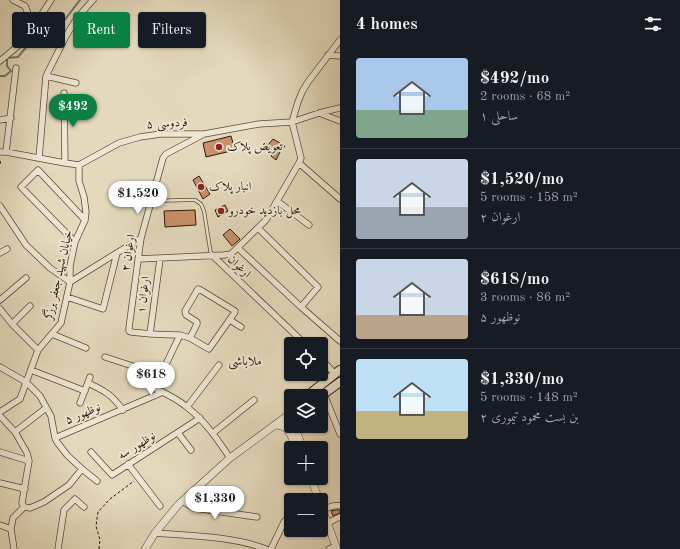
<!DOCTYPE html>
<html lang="en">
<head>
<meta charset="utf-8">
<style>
	body { margin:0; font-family:"Old Standard TT",Amiri,serif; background:#242831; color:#f1f3f6; height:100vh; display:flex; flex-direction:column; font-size:15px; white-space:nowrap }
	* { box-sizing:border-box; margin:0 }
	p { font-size:13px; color:#9ea1a6 }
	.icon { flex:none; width:22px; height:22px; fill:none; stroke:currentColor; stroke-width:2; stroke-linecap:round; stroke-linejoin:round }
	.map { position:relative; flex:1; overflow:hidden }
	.side { display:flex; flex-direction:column; background:#171b24; width:340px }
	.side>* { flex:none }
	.top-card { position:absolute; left:12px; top:12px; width:268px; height:36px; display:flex; gap:8px }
	.fabs { position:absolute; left:284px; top:337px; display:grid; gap:8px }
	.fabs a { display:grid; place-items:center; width:44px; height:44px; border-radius:4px; background:#171b24; box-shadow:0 1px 3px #0004; font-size:20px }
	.price { position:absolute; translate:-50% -34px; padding:0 9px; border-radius:14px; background:#fff; color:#222; font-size:13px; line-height:26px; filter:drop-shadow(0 1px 2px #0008) }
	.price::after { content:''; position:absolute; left:50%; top:24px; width:12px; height:9px; margin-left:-6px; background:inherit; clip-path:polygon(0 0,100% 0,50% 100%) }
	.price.current { background:#0b8043; color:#fff }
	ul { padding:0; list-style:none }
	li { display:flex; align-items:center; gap:12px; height:100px; padding:0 16px }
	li+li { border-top:1px solid #363941 }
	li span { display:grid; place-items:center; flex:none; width:112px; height:80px; border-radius:4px; color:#555 }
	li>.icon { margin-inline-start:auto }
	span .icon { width:48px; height:48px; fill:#fffc; stroke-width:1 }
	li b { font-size:17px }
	h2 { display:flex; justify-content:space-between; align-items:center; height:48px; padding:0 16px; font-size:17px }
	.chip { padding:0 14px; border-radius:4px; background:#171b24; box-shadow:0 1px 3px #0004; font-size:14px; line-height:36px }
	.chip.current { background:#0b8043; color:#fff }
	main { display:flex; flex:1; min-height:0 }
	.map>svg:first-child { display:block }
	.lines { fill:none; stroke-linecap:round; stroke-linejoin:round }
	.stream { stroke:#6c7971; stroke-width:2 }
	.building { fill:#c9916b; stroke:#2c1a06 }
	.service-casing { stroke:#5a4a34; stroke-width:4 }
	.minor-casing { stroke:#5a4a34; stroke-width:7 }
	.tertiary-casing { stroke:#5a4a34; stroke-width:8 }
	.secondary-casing { stroke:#2c1a06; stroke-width:10 }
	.path { stroke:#2c1a06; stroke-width:1; stroke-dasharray:3 2; stroke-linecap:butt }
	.service { stroke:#ede6d3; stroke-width:2.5 }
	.minor { stroke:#ede6d3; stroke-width:5.5 }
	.tertiary { stroke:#ede6d3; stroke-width:7 }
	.secondary { stroke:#ede6d3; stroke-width:8 }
	.poi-dot { fill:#8f2418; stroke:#ede6d3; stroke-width:1.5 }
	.labels { text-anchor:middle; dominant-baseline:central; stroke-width:4; stroke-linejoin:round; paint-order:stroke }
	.street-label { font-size:12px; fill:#2c1a06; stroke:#ede6d3 }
	.poi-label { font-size:12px; fill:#2c1a06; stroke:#ede6d3; text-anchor:start }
	.neighbourhood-label { font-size:13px; fill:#2c1a06; stroke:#ede6d3 }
</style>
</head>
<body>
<main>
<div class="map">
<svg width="340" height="549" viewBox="0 0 340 549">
	<rect width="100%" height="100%" fill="#e4d9bc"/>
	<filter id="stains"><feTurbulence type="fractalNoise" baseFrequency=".005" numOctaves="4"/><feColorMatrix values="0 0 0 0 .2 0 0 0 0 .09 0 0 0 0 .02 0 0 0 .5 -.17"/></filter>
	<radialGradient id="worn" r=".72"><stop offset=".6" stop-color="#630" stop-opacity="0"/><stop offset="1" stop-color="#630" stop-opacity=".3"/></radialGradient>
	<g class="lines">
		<path class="stream" d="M0 76H5L11 71 7 66V58L18 57 38 33 60 26 80 0"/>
	</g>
	<path class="building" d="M231 136 235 150 206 157 203 143Z
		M273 139 285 146 280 152 276 160 271 156 272 155 261 147 265 143 268 145Z
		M199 176 210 194 203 199 193 180Z
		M225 205 228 211 218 217 215 210Z
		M195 210 196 225 165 227 164 211Z
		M230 229 240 239 232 246 223 235Z
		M336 510H340V513L333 516 331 511Z"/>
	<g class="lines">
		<defs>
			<path id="service" d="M151 201 186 200H195L201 204 204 211 211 255"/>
			<path id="minor" d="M13 0 25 6 33 27
				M340 40 308 82 302 92 298 102 292 122 301 158 299 163 340 199
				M328 55 340 56
				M0 61 18 46 29 34 51 0
				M46 76 76 83
				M64 93 65 163
				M319 113 340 121
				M0 120 11 118
				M204 134 166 154 163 158 141 238 129 328V331L131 332C148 334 164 335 180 335L155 387 156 389C167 394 179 400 188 408 205 421 218 440 230 458
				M0 152H6L65 163 79 165 119 143 140 137 161 134H204L259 124 292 122 319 113 340 108
				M6 152 16 68
				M39 158 46 76 66 36 77 18 93 0
				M277 201 309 225
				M0 206 26 245 50 268 70 282
				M258 228 318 287 301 307
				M75 242 21 187 38 170 85 220
				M238 248 301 307 340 341
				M0 253 7 249
				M212 255 305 344
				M138 259 224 255 231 254 266 220 299 163
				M70 282 141 238
				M67 297 103 309 117 253
				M0 300 26 278
				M0 309 12 324 38 350
				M230 320 241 327
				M12 324 30 306
				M52 334 86 348
				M150 334 160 259
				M180 335 190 338 209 349 235 312V311L199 289H198L185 311 186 315 197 322V324L190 338
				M105 357 160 375
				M321 359 335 374
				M0 367 26 382 40 396 51 416 55 438 57 442 67 455 82 469 97 481
				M31 370 85 391
				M88 383C105 391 111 394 123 410
				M324 394 340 434
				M80 403 90 377
				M187 407 219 365
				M0 412 20 399 38 350 61 323 70 282V266L75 242 85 220 86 212 84 197 79 181V165
				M0 416 15 432 27 453 29 461 22 503 24 507 30 508 44 502 69 485 82 469
				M15 432 46 408
				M178 433 191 450
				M213 433 254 400
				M55 438 163 392
				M0 452 29 461
				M91 452 112 475 200 418
				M128 464 160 506
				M0 483 25 489
				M183 501 187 504 194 508 257 517
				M323 510C328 508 334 504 340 506
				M327 523 340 517
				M0 525 11 529
				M155 533C192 536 231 536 266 549
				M14 549 11 529 13 518 24 507
				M58 549 64 510 75 499 84 507
				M271 549 284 522 291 515
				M329 549 336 546"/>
			<path id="tertiary" d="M275 425C290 425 291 436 296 448
				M294 426 303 448
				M311 478 319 500
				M321 506 337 549
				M145 549 155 533 178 505 230 458 291 413"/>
			<path id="secondary" d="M307 396 340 370
				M321 396 340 382"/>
		</defs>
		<use href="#service" class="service-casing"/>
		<use href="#minor" class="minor-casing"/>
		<use href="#tertiary" class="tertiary-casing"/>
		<use href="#secondary" class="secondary-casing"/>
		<path class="path" d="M0 164 1 159
			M99 549 100 540 96 526 98 512 110 499 134 481"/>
		<use href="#service" class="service"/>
		<use href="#minor" class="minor"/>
		<use href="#tertiary" class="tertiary"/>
		<use href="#secondary" class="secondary"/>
	</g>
	<g class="poi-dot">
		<circle cx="219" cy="147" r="4"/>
		<circle cx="201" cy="187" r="4"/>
		<circle cx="221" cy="211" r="4"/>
	</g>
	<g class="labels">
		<g class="street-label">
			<text transform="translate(167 124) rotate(-3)">فردوسی ۵</text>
			<text transform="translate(129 253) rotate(-81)">ارغوان ۲</text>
			<text transform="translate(239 267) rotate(43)">ارغوان</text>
			<text transform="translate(59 275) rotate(-77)">خیابان شهید جعفر برزگر</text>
			<text transform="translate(144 295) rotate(-83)">ارغوان ۱</text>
			<text transform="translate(83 414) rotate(-23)">نوظهور ۵</text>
			<text transform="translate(137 446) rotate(-32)">نوظهور سه</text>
		</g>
		<g class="poi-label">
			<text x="227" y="147">تعویض پلاک</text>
			<text x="209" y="187">انبار پلاک</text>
			<text x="229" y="211">محل بازدید خودرو</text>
		</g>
		<g class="neighbourhood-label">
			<text x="245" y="361">ملاباشی</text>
		</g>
	</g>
	<rect width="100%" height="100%" filter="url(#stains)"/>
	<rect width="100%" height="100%" fill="url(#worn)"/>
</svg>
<div class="fabs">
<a><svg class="icon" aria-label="locate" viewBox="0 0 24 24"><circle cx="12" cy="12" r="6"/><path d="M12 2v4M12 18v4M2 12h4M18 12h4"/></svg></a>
<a><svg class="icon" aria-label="layers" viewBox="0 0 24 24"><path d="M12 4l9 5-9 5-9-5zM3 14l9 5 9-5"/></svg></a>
<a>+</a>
<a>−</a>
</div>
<b class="price current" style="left:73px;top:128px">$492</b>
<b class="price" style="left:138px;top:215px">$1,520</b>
<b class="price" style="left:151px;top:396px">$618</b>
<b class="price" style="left:215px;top:520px">$1,330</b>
<div class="top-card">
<a class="chip">Buy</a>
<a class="chip current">Rent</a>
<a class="chip">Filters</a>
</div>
</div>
<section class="side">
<h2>4 homes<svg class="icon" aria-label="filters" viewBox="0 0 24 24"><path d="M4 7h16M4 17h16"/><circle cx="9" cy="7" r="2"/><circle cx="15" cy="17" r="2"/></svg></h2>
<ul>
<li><span style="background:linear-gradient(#a9c7e8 65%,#7fa58c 0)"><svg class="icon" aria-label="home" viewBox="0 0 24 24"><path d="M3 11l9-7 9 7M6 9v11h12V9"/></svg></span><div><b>$492/mo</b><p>2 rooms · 68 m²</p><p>ساحلی ۱</p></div></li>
<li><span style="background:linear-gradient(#c9d6e8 60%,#9aa5b1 0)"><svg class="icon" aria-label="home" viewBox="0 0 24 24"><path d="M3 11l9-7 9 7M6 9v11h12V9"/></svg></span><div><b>$1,520/mo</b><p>5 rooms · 158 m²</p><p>ارغوان ۲</p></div></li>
<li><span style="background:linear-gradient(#c9d6e8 70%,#b9a48a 0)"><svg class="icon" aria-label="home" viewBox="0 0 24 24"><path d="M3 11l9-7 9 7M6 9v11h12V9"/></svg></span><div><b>$618/mo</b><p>3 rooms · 86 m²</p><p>نوظهور ۵</p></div></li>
<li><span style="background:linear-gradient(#bfe0f5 65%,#c2b280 0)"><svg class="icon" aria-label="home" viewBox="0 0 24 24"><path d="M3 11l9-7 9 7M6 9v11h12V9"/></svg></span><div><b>$1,330/mo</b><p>5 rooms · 148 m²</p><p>بن بست محمود تیموری ۲</p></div></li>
</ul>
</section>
</main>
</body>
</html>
